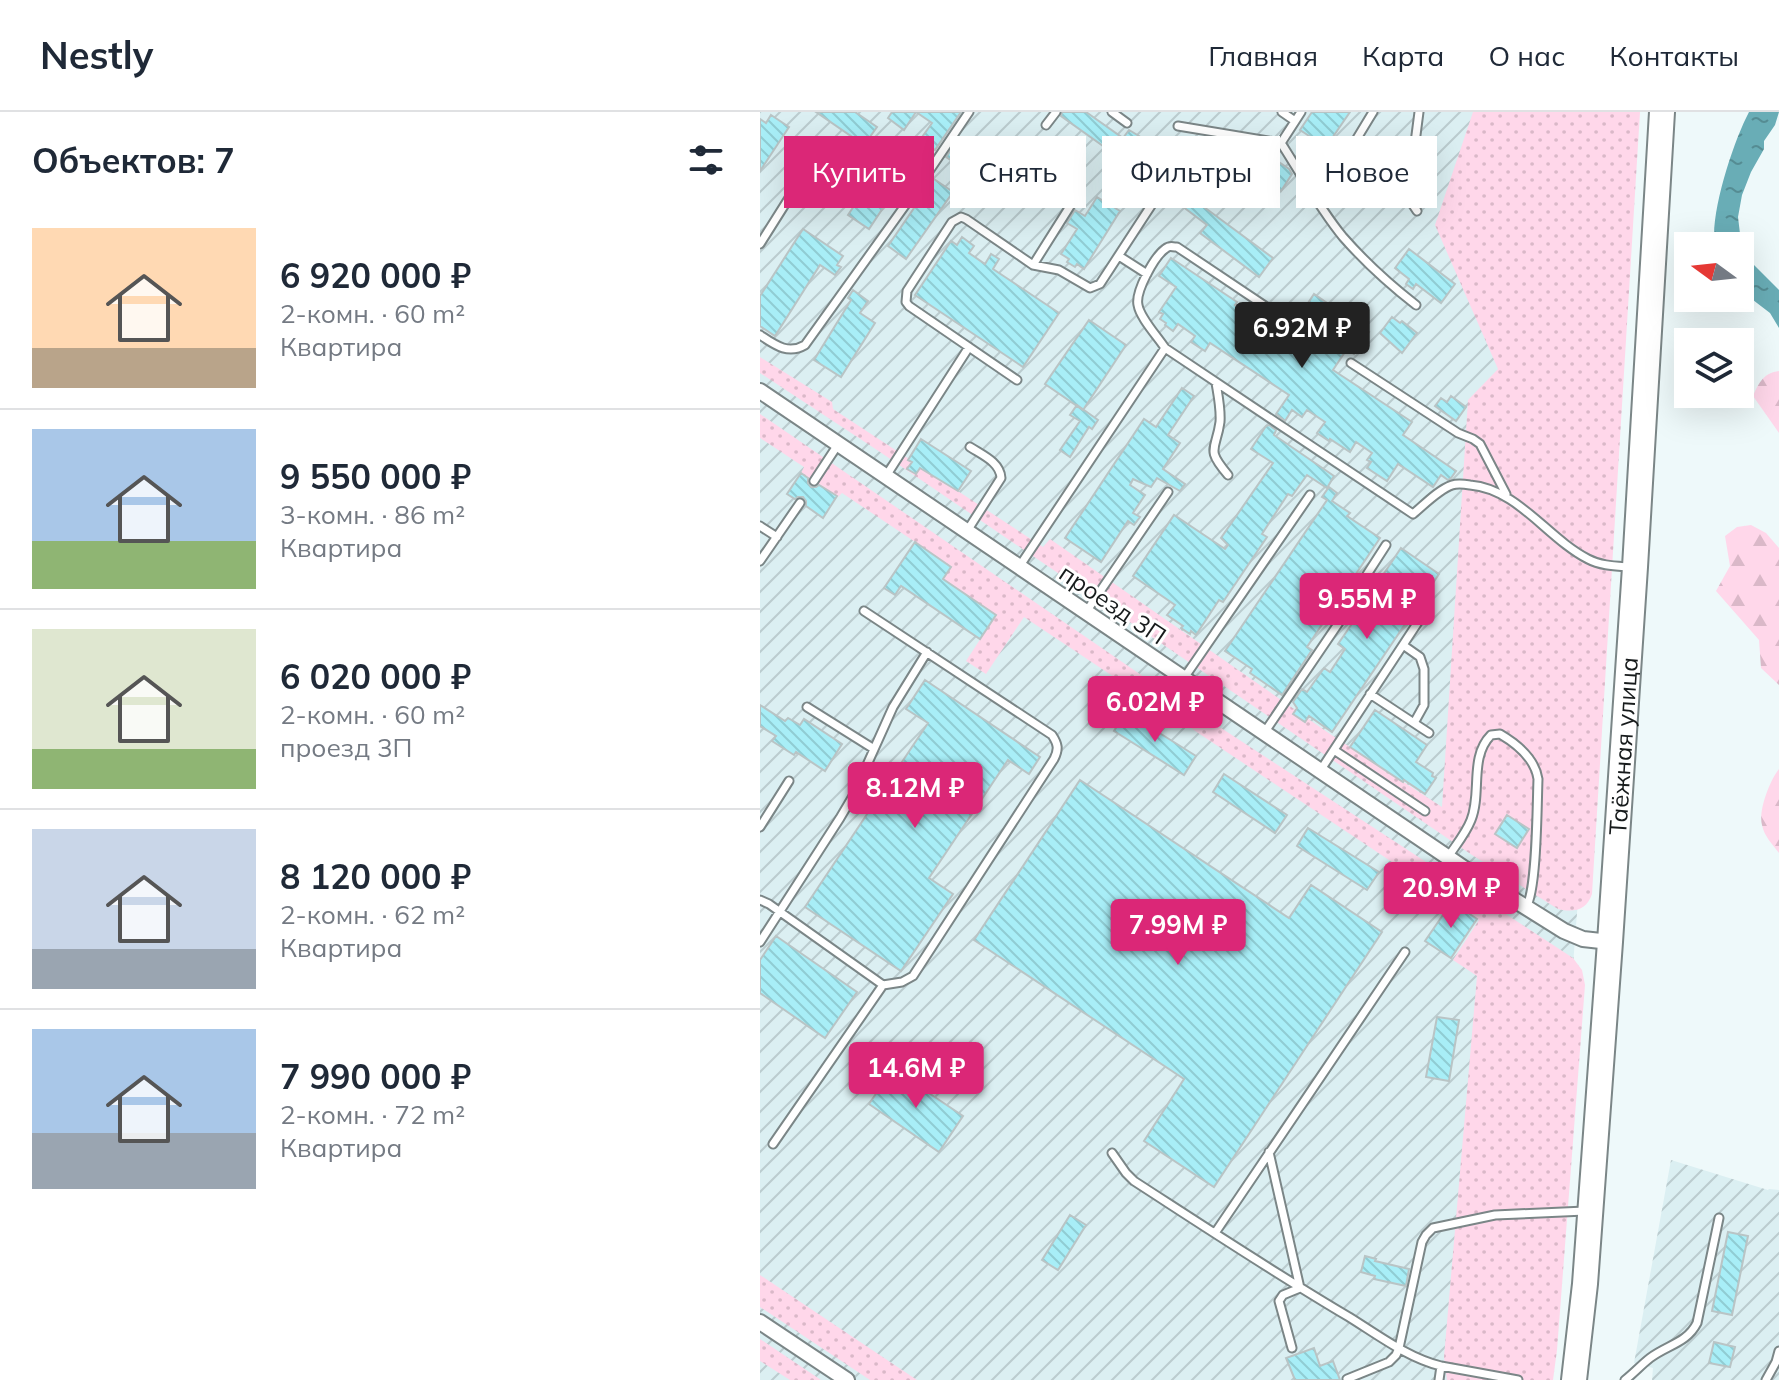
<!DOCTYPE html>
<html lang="ru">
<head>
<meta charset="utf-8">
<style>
	body { margin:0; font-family:Mulish,sans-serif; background:#f2f2f3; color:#1f2937; height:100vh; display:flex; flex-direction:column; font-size:30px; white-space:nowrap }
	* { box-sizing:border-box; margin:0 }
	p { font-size:26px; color:#747a83 }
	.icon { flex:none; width:44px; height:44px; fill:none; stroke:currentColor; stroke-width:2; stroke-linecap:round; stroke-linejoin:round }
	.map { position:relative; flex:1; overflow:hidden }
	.sheet { display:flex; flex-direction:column; background:#fff; width:760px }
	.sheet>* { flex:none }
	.banner { position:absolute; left:24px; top:24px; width:760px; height:72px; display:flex; gap:16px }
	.needle { width:52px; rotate:285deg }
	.fabs { position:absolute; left:914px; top:120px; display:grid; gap:16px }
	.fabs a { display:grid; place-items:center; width:80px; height:80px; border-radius:0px; background:#fff; box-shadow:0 8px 32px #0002; font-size:40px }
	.price { position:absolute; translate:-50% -68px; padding:0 18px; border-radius:8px; background:#db2777; color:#fff; font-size:26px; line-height:52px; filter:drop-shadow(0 2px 4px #0008) }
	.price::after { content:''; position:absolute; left:50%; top:48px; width:24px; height:18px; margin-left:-12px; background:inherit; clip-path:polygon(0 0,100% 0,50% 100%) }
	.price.selected { background:#222; color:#fff }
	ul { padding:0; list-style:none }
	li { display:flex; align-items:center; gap:24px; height:200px; padding:0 32px }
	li+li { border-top:2px solid #e0e1e3 }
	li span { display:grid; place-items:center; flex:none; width:224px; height:160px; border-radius:0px; color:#555 }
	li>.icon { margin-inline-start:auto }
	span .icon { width:96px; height:96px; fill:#fffc; stroke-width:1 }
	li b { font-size:34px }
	h2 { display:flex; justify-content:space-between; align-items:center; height:96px; padding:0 32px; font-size:34px }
	.tag { padding:0 28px; border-radius:0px; background:#fff; box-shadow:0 8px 32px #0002; font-size:28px; line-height:72px }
	.tag.selected { background:#db2777; color:#fff }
	header { display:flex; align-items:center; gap:48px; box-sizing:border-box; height:112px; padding:0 40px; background:#fff; border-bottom:2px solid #e0e1e3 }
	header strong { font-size:38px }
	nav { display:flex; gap:44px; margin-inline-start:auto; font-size:28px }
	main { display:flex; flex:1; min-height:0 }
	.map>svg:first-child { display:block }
	.industrial { fill:url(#industrial-furrows) }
	.grass { fill:url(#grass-dots) }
	.forest { fill:url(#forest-firs) }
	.water { fill:url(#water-ripples) }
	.building { fill:url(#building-back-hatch); stroke:#b9c4c5; stroke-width:2 }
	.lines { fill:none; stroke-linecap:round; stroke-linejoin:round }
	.lane-casing { stroke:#7b8687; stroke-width:11 }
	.street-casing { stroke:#7b8687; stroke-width:18 }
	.highway-casing { stroke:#7b8687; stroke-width:28 }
	.lane { stroke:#fff; stroke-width:7 }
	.street { stroke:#fff; stroke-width:14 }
	.highway { stroke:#fff; stroke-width:24 }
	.labels { text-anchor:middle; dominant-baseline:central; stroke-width:6; stroke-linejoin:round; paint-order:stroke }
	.street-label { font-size:24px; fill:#171b1c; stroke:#fff }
</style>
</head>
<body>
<header>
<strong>Nestly</strong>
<nav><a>Главная</a><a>Карта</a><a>О нас</a><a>Контакты</a></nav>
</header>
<main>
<section class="sheet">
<h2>Объектов: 7<svg class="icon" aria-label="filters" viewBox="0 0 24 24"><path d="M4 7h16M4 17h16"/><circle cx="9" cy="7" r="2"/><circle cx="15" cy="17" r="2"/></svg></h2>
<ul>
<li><span style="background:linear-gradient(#ffd9b3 75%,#b9a48a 0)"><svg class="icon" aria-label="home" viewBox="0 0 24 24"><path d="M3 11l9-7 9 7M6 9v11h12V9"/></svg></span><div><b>6 920 000 ₽</b><p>2-комн. · 60 m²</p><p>Квартира</p></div></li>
<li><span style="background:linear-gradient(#a9c7e8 70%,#8fb573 0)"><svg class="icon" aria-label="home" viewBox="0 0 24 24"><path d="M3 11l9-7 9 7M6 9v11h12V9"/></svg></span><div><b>9 550 000 ₽</b><p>3-комн. · 86 m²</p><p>Квартира</p></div></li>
<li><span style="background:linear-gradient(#dfe7d0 75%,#8fb573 0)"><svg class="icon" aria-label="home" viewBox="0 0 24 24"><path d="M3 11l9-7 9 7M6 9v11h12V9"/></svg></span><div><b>6 020 000 ₽</b><p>2-комн. · 60 m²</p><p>проезд 3П</p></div></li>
<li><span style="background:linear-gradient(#c9d6e8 75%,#9aa5b1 0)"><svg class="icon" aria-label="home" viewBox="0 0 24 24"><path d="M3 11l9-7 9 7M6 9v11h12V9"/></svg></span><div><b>8 120 000 ₽</b><p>2-комн. · 62 m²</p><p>Квартира</p></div></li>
<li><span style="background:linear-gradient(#a9c7e8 65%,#9aa5b1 0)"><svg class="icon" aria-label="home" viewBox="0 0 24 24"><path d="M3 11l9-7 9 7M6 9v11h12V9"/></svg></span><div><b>7 990 000 ₽</b><p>2-комн. · 72 m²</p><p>Квартира</p></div></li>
</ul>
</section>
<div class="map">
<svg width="1019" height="1268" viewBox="0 0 1019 1268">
	<defs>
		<pattern id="industrial-furrows" width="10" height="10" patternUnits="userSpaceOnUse" patternTransform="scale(2)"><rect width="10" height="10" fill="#dbeff2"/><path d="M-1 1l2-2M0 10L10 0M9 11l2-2" fill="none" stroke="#bbcccf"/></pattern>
		<pattern id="grass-dots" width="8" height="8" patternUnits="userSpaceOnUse" patternTransform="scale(2)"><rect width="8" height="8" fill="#ffd7ea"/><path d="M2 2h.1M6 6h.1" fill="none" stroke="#dab8c8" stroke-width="1.8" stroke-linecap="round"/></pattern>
		<pattern id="forest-firs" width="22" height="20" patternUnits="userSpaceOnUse" patternTransform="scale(2)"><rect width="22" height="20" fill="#ffd7ea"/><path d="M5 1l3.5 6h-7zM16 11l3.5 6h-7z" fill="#dab8c8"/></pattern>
		<pattern id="water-ripples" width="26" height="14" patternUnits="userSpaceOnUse" patternTransform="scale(2)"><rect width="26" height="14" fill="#69adb6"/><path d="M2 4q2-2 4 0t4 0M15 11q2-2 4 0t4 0" fill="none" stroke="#558c93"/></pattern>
		<pattern id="building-back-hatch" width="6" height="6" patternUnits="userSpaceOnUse" patternTransform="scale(2)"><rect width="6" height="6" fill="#a8eef7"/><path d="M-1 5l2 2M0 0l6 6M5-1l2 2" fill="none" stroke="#90ccd3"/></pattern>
	</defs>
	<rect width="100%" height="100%" fill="#eef9fa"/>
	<path class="industrial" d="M0 0H864L819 775 792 1127 770 1268H0Z
		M911 1048 1008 1078 1009 1077 1019 1078V1268H892L893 1256 874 1251Z"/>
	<path class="grass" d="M713 0H880L832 782C827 798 814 801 798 797L712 743 120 340 0 261V245L72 290 73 297 283 435 290 427 570 622 682 695 708 288 738 257 675 113Z
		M0 302 406 580 813 846 822 858 825 873 797 1238 793 1268H687L684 1245 717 864 693 848 719 808 264 505 226 562 206 549 236 503 183 467 191 454 82 381 78 385 41 361 44 355 0 326Z
		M0 1163 157 1268H110L0 1195Z
		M0 1227 61 1268H30L0 1249Z"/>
	<path class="forest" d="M1019 259V321L993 284C999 270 1004 261 1019 259Z
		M991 413 1006 421 1019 436V573L1001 556 999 528 956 479 970 454 965 424 977 415Z
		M1019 657V741C1013 733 1004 724 1002 713 998 699 1010 668 1019 657Z"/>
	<path class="water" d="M989 0H1019L1015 13 1004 29V37L991 60 982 83 978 105 981 130 986 145 1019 178V216L1010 201 980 178V134H955C949 103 974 28 989 0Z"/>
	<path class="building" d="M56 0H95L117 15 104 33Z
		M132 0H201L175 38 160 28 172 11 156 0 144 18 128 6Z
		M302 0H326L363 26 369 18 379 24 369 39 373 42 367 51 301 4Z
		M552 0H590L566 35 540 18Z
		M11 3 29 15 0 59V7L6 11Z
		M193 35 226 58 219 67 186 45Z
		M497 35 529 57 532 62 521 79 485 55Z
		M129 42 150 55 109 117 88 103Z
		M174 67 193 80 146 147 128 134Z
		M429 84 513 146 499 165 440 121 447 113 422 94Z
		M337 85 360 99 324 157 317 152 315 155 307 150 309 147 301 142 317 117 307 111 315 98 325 104Z
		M43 117 83 144 77 153 81 155 75 163 60 153 15 224 0 214V184Z
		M202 125 214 134 209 141 225 152 231 142 239 147 233 157 299 201 263 255 155 183 191 129 197 133Z
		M649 137 695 172 681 191 656 172 653 177 646 172 649 167 635 156Z
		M411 146 477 190 475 193 525 226 554 182 609 220 594 242 587 237 573 258 652 310 643 323 696 359 691 366 688 368 681 363 673 375 638 352 627 369 607 356 611 350 607 348 612 341 596 330 590 340 570 327 569 329 557 321 565 310 547 298 542 305 532 298 525 309 516 302 529 283 450 231 445 239 431 230 435 224 418 212 413 219 405 213 406 211 400 207 403 202 399 200 416 175 399 164Z
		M93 178 108 189 100 201 115 211 81 265 54 248 91 188 88 186Z
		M632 205 640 211 642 209 657 221 642 241 620 221Z
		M329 208 366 233 323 298 285 272Z
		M422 276 434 284 408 323 420 331 403 357 425 372 420 379 397 366 391 375 373 367 370 373 385 383 373 401 380 405 374 413 368 409 341 450 305 426 384 307 396 315Z
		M691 284 706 295 696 309 675 294 681 286 687 290Z
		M317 293 338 308 332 317 329 315 310 345 300 338 320 309 310 303Z
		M509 313 516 318 514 323 574 364 567 376 547 363 532 384 528 382 502 422 507 425 463 490 459 488 436 523 431 519 430 522 421 516 423 514 407 503 415 493 373 464 414 403 465 437 468 433 461 426 513 351 491 337 506 314Z
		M161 327 211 359 198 379 160 356 156 362 147 357 152 350 148 348Z
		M41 361 48 366V371L51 375H56L59 373 77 384 63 406 46 394V389L43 385H38L35 387 27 382Z
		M569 375 577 381 572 389 590 401 587 404 620 426 547 535 552 538 522 583 490 561 492 557 465 539 567 388 562 385Z
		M155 430 191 455 183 467 236 503 220 527 141 474 135 483 124 476Z
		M641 436 679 462 572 620 549 604 545 610 533 602 537 596 533 590 542 577 547 580 564 556 570 560 585 537 578 532 596 506 603 510 617 489 609 484Z
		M165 568 280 645 269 662 248 648 169 766 193 782 141 859 45 795 168 611 146 597Z
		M0 593 25 609 28 606 40 613 44 607 82 632 65 659 36 640 34 643 12 629 16 624 0 614Z
		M615 598 667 633 656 650 673 661 672 664 676 666 665 682 644 668 643 670 590 635Z
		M366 600 436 644 424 663 354 619Z
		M464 662 527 703 515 721 453 680Z
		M320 668 529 806 551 773 622 820 454 1075 384 1029 424 967 214 828Z
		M747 703 769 717 757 736 735 722Z
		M548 716 619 760 607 778 537 734Z
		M692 790 717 807 691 846 665 829Z
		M16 824 97 880 65 926 0 881V848Z
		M677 905 699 908 689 969 666 965Z
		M133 957 203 1004 179 1040 109 992Z
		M310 1103 326 1113 298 1158 282 1148Z
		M968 1120 988 1124 972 1203 952 1199Z
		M605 1144 616 1147 615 1149 649 1157 646 1174 614 1167 615 1164 601 1160Z
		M954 1230 975 1235 970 1255 949 1251Z
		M554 1236 560 1254 573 1249 580 1268H535L526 1246Z"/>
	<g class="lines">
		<defs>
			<path id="lane" d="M352 0 367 11
				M522 0 535 9
				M541 0 521 31C541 62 559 96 583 125 605 150 629 172 656 193
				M286 13 296 0
				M418 14 521 31
				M596 28 613 0
				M657 99 651 90 649 77 659 0
				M0 132 34 78
				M359 144 387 162
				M273 153 319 80
				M526 208 417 135C411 135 410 133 405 137 394 145 375 180 378 193 380 206 398 225 405 236L653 402C664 393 678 378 692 373 698 371 704 372 710 373 758 377 787 426 828 447 841 454 856 454 870 455
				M0 223C15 233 28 243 45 233L159 74 209 0
				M591 251 698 321 713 327 720 332 746 382
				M257 268 149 194 146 190 147 179 192 110 201 105 206 107 273 153 299 158 330 176 340 172 398 83
				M456 271C458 283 461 297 460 310 456 339 445 336 468 363
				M126 364 209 235
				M54 369 79 331
				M0 414 17 425
				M207 419 241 366C240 350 222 343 210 335
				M0 449 40 391
				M259 455 405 236
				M104 499 292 623C298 632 299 637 294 647L153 864 142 870 123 873
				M326 500 408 380
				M643 533 660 545 664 557V593L654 611
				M424 566 550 383
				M610 582 669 621
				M47 595 114 637
				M504 621 599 481 606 464 626 433
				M574 638 665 699
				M560 659 666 498
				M0 715 29 669
				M688 745C696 733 706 721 711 708 722 681 709 645 731 623L740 622C757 632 775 647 778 667 777 692 777 779 766 795
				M0 788 9 792 123 873 13 1032
				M0 830 80 706 93 684 133 595 167 540
				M509 1040 540 1176 523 1183 519 1189 532 1236
				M352 1041 366 1061 374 1069C445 1115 516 1162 589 1205 618 1223 648 1246 681 1254
				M455 1121 645 840
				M587 1267 629 1250 636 1243 639 1236 662 1130 666 1123 673 1116 735 1103 825 1099
				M679 1268 681 1254 758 1268
				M865 1268C874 1261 881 1253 890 1246 907 1233 927 1231 937 1211L959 1106
				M1006 1268 1016 1250 1019 1239"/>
			<path id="street" d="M0 279 711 761 804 819 823 827 850 830
				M0 1210 87 1268"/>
			<g id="highway">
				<path id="s1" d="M814 1268 825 1172 850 830 875 455 902 0"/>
			</g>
		</defs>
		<use href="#lane" class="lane-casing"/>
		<use href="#street" class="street-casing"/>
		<use href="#highway" class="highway-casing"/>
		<use href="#lane" class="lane"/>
		<use href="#street" class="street"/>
		<use href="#highway" class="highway"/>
	</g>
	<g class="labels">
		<g class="street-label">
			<text transform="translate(353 492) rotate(34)">проезд 3П</text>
			<text stroke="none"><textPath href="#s1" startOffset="636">Таёжная улица</textPath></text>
		</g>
	</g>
</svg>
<div class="fabs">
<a><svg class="needle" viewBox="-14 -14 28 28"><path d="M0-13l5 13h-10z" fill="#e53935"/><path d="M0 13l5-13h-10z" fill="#747a83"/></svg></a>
<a><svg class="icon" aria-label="layers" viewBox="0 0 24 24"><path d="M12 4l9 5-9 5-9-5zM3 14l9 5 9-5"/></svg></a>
</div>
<b class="price selected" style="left:542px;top:258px">6.92M ₽</b>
<b class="price" style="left:607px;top:529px">9.55M ₽</b>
<b class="price" style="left:395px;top:632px">6.02M ₽</b>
<b class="price" style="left:155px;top:718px">8.12M ₽</b>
<b class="price" style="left:691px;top:818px">20.9M ₽</b>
<b class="price" style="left:418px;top:855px">7.99M ₽</b>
<b class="price" style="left:156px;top:998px">14.6M ₽</b>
<div class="banner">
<a class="tag selected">Купить</a>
<a class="tag">Снять</a>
<a class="tag">Фильтры</a>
<a class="tag">Новое</a>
</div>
</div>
</main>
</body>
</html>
